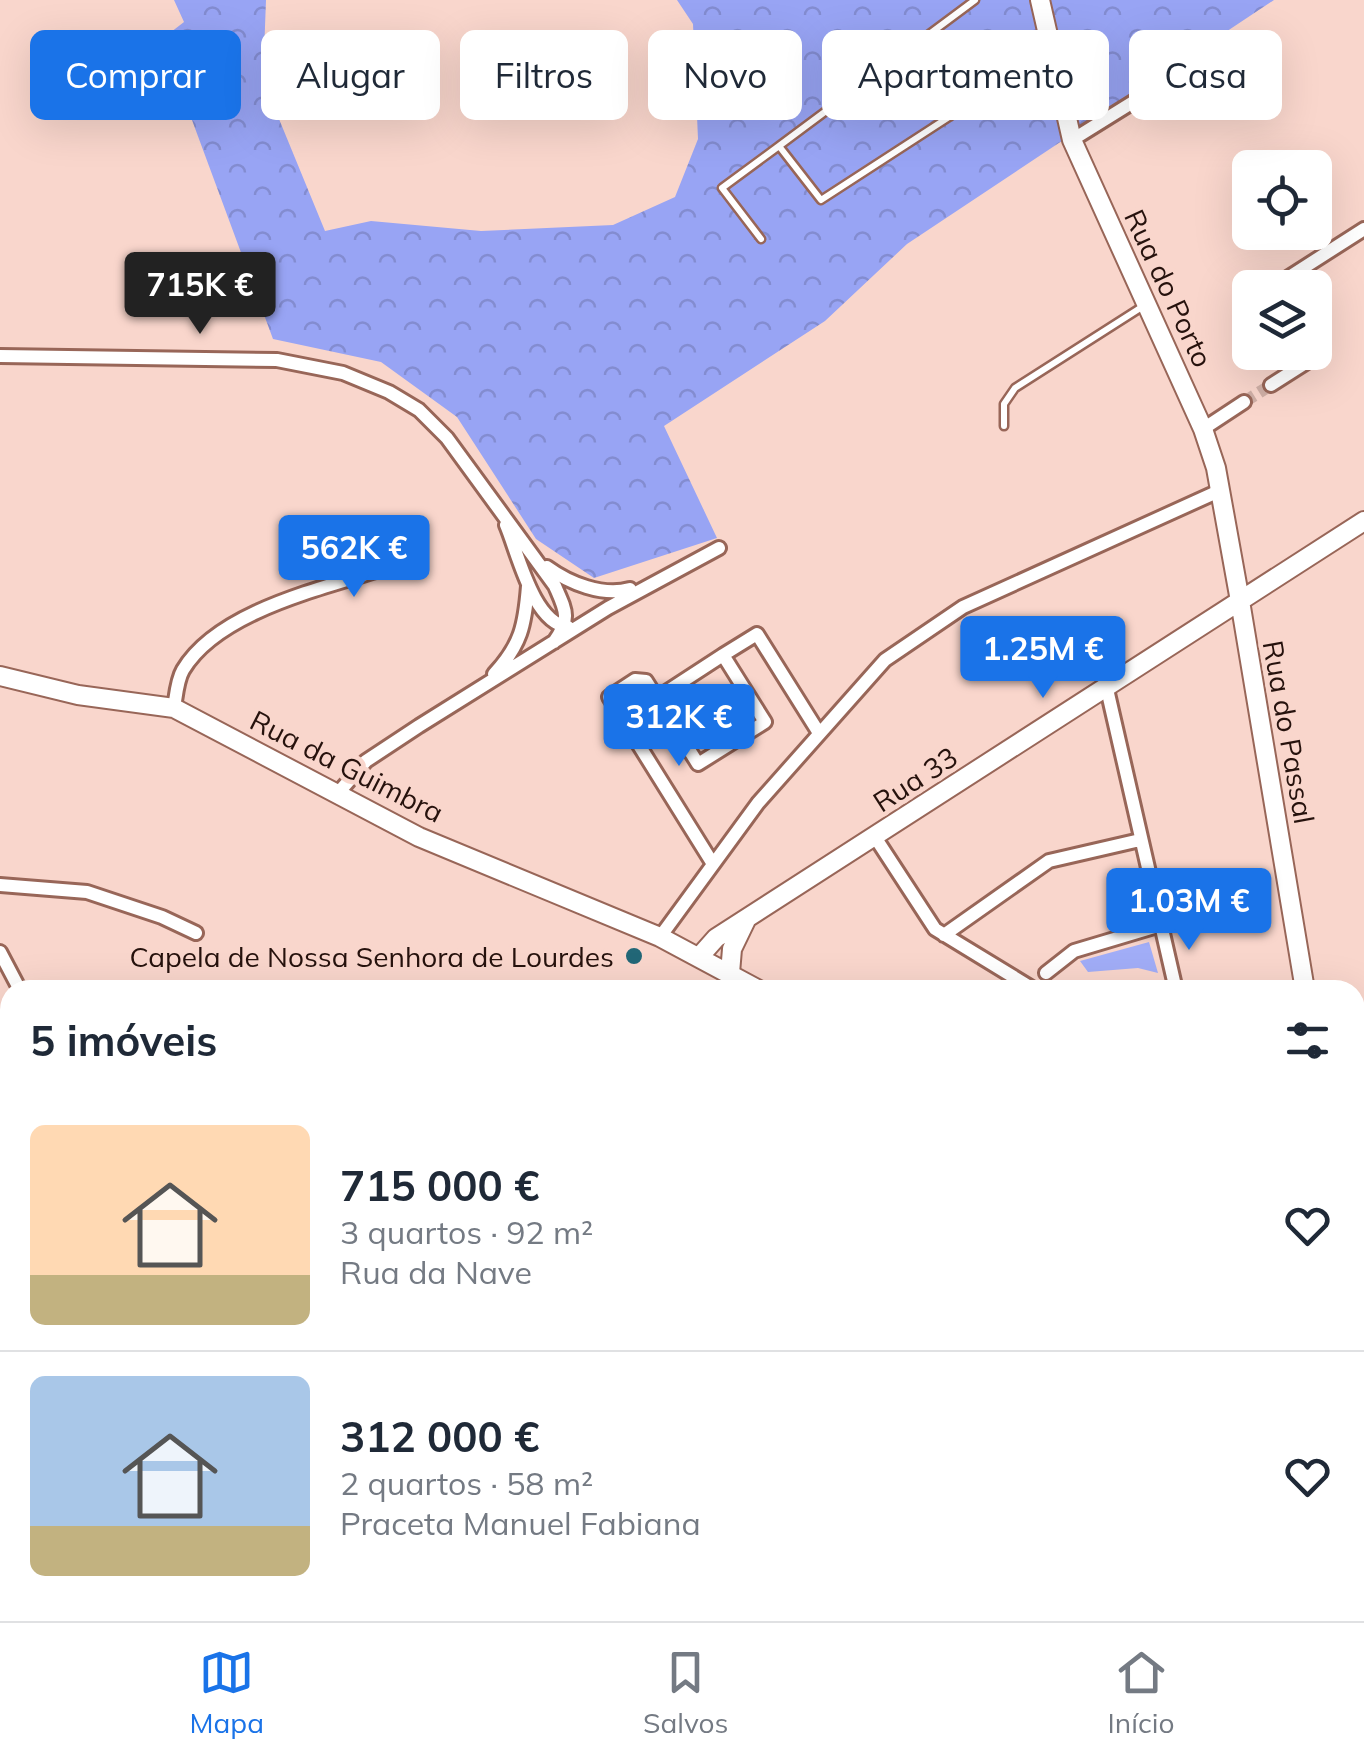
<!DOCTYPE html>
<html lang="pt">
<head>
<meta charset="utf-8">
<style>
	body { margin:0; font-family:Mulish,sans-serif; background:#f6f6f7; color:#1f2937; height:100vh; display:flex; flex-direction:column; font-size:38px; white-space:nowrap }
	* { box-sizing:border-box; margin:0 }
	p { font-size:32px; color:#747a83 }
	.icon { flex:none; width:55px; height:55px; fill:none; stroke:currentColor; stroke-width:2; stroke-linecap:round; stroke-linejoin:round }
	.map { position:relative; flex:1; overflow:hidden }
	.drawer { position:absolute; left:0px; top:980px; width:1365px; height:642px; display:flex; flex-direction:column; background:#fff; border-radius:30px 30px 0 0; box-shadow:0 10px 40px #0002 }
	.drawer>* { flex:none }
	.hud { position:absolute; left:30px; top:30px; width:1305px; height:90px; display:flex; gap:20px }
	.buttons { position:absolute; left:1232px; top:150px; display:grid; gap:20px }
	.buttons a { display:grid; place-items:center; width:100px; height:100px; border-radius:15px; background:#fff; box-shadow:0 10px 40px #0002; font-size:50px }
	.price { position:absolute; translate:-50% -85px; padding:0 22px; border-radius:10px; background:#1a73e8; color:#fff; font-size:32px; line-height:65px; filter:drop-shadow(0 2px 5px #0008) }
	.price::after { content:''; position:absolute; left:50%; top:60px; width:30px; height:22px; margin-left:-15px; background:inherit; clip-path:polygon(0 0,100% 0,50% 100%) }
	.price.on { background:#222; color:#fff }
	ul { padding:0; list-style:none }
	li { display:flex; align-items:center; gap:30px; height:250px; padding:0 30px }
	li+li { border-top:2px solid #e0e1e3 }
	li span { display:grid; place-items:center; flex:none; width:280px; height:200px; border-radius:15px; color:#555 }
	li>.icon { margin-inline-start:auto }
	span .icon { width:120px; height:120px; fill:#fffc; stroke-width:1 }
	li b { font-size:42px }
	h2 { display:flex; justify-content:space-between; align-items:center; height:120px; padding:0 30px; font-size:42px }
	.pill { padding:0 35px; border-radius:15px; background:#fff; box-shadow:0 10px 40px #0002; font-size:35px; line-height:90px }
	.pill.on { background:#1a73e8; color:#fff }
	.tab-bar { display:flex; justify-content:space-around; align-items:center; height:140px; border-top:2px solid #e0e1e3; background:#fff; font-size:28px; color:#747a83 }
	.tab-bar a { display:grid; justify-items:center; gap:5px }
	.tab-bar .on { color:#1a73e8 }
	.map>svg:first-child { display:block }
	.green { fill:#a1adf7 }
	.forest { fill:url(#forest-crowns) }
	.cemetery { fill:url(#cemetery-stones) }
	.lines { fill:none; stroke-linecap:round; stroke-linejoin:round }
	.minor-tunnel { stroke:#cfafa6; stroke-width:12; stroke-dasharray:12 6; stroke-linecap:butt }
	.service-casing { stroke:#986658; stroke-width:11 }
	.minor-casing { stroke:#986658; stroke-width:18 }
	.tertiary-casing { stroke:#986658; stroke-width:22 }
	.secondary-casing { stroke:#986658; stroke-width:22 }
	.motorway-casing { stroke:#986658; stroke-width:30 }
	.service { stroke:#fff; stroke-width:6 }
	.minor { stroke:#fff; stroke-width:12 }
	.tertiary { stroke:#fff; stroke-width:18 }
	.secondary { stroke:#fff; stroke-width:18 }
	.motorway { stroke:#fff; stroke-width:25 }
	.poi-dot { fill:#226777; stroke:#f9d6cc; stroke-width:4 }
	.labels { text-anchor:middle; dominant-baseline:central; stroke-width:9; stroke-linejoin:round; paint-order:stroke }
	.street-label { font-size:28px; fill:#26120d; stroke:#f9d6cc }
	.poi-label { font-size:28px; fill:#26120d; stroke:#f9d6cc; text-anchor:end }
</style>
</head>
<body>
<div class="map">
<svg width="1364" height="1621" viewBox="0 0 1364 1621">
	<defs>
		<pattern id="forest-crowns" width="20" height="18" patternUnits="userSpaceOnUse" patternTransform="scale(2.5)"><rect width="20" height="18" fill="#98a4f4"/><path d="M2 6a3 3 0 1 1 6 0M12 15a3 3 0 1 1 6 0" fill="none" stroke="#838cd0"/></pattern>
		<pattern id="cemetery-stones" width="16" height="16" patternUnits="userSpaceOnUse" patternTransform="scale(2.5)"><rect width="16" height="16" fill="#a1adf7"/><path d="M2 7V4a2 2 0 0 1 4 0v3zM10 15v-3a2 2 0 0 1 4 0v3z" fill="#8a94d3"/></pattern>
	</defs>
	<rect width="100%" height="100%" fill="#f9d6cc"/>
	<path class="green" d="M1149 942 1158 973 1138 968 1088 972 1080 961Z"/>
	<path class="forest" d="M174 0H266L263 80 325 231 371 221 481 231 613 225 675 197 698 139 693 24 677 0H1274L907 244 825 321 664 426 717 538 594 578 536 539 457 417 381 362 273 339 162 39 184 22Z"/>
	<path class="cemetery" d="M1069 1613H1246L1219 1620Z"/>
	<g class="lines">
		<path class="minor-tunnel" d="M1244 402 1271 385"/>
		<defs>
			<path id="service" d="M975 0 779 146 821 200 949 117 1026 59 1051 52
				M761 239 722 188 779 146
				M1004 426V404L1015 388 1145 305
				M119 1612 124 1621"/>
			<path id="minor" d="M1072 140 1154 89
				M1272 288 1364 229
				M0 356 277 360 343 373 389 392 419 410 447 438 555 586C566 611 571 618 554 642
				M1271 385 1315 357 1312 352
				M1203 429 1244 402
				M506 525C518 553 533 623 568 627
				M547 567C569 583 603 597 630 589
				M494 674C521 645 525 625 528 586
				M1107 689 1176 990
				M657 698 723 655
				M174 708C176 696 177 680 183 670 217 613 316 590 376 571
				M339 792 366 761 419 726 608 608 719 548
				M875 837 935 929 1035 990
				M713 864 609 697 635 680 646 681 698 764 765 722 723 655 757 634 819 733
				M0 885 87 892 162 917 196 933
				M944 935 1049 861 1140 840
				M660 937 758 803 885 660 963 607 1219 491
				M0 952 20 990
				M1046 973 1074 951 1161 925
				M1355 1252 1364 1263
				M1355 1589 1364 1588
				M295 1612 298 1621
				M1253 1621 1275 1612
				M1360 1621 1364 1613"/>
			<path id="tertiary" d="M1240 601 1305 990
				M0 676 78 695 174 708 419 837 660 937 759 990
				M700 956 716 938 1364 521
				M730 973 732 949 746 920
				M1355 1139 1364 1132
				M787 1612 794 1621
				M671 1621 678 1612"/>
			<path id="secondary" d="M1040 0 1072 140 1203 429 1216 468 1240 601"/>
			<path id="motorway" d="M0 1333 10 1347
				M0 1368 10 1381
				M178 1612 184 1621
				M204 1612 211 1621"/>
		</defs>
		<use href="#service" class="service-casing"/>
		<use href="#minor" class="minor-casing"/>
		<use href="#tertiary" class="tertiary-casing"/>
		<use href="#secondary" class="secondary-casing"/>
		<use href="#motorway" class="motorway-casing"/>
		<use href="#service" class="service"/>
		<use href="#minor" class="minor"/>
		<use href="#tertiary" class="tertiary"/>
		<use href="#secondary" class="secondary"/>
		<use href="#motorway" class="motorway"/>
	</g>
	<circle class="poi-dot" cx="634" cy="956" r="10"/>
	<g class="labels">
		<g class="street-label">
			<text transform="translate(1169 288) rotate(65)">Rua do Porto</text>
			<text transform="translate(1289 732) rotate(80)">Rua do Passal</text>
			<text transform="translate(347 766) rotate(27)">Rua da Guimbra</text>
			<text transform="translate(915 779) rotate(-33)">Rua 33</text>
		</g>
		<g class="poi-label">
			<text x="614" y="956">Capela de Nossa Senhora de Lourdes</text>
		</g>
	</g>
</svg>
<div class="buttons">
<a><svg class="icon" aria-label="locate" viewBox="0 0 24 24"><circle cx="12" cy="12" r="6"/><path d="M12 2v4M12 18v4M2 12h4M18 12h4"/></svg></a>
<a><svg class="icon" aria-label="layers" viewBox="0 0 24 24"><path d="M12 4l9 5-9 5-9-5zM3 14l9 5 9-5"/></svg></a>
</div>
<b class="price on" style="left:200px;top:337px">715K €</b>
<b class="price" style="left:354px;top:600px">562K €</b>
<b class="price" style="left:1043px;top:701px">1.25M €</b>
<b class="price" style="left:679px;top:769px">312K €</b>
<b class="price" style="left:1189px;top:953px">1.03M €</b>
<div class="hud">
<a class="pill on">Comprar</a>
<a class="pill">Alugar</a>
<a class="pill">Filtros</a>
<a class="pill">Novo</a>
<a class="pill">Apartamento</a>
<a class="pill">Casa</a>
</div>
<section class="drawer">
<h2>5 imóveis<svg class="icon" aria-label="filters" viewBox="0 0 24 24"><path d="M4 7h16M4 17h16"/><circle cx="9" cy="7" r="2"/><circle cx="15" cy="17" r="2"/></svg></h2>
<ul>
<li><span style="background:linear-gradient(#ffd9b3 75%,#c2b280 0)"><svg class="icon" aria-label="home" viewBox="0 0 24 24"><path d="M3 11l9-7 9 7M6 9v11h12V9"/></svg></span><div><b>715 000 €</b><p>3 quartos · 92 m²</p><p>Rua da Nave</p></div><svg class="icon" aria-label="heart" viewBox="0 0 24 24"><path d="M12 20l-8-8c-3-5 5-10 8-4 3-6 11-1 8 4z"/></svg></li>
<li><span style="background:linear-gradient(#a9c7e8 75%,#c2b280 0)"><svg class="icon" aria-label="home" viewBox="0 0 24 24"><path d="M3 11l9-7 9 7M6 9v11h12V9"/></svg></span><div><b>312 000 €</b><p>2 quartos · 58 m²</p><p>Praceta Manuel Fabiana</p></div><svg class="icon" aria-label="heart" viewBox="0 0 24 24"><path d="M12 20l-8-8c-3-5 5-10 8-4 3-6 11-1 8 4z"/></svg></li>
</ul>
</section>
</div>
<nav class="tab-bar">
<a class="on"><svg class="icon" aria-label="map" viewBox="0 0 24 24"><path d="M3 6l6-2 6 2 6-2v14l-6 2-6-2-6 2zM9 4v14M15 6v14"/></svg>Mapa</a>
<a><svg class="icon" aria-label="saved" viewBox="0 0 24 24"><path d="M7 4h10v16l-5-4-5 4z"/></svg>Salvos</a>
<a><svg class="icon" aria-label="home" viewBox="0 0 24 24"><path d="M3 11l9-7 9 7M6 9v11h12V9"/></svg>Início</a>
</nav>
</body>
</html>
